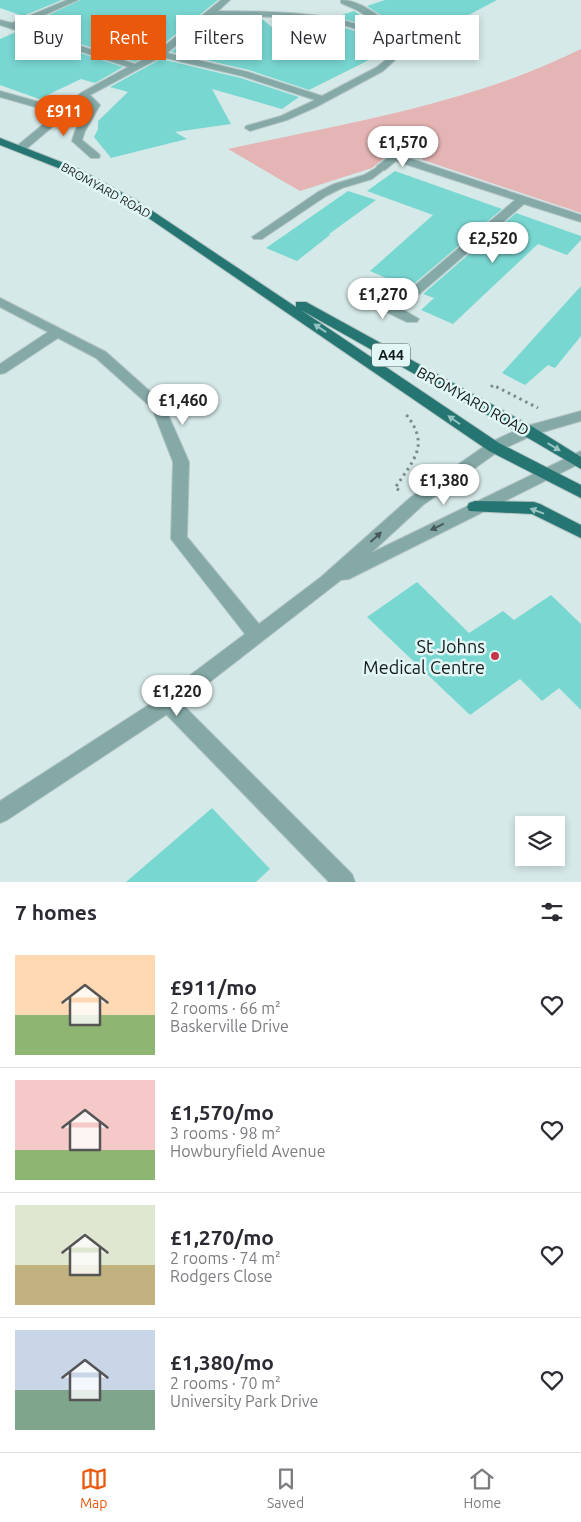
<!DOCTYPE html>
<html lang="en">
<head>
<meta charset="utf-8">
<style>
	body { margin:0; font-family:Ubuntu,sans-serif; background:#f2f2f3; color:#2b2b33; height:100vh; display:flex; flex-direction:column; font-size:19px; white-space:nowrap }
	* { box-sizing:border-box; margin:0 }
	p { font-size:16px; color:#7c7c81 }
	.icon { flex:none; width:28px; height:28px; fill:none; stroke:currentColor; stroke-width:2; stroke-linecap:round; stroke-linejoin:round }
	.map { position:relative; height:882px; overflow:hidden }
	.panel { display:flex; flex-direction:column; background:#fff; flex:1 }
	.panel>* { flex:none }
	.hud { position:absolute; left:15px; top:15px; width:551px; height:45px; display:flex; gap:10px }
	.tools { position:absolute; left:515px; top:816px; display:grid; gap:10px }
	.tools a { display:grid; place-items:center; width:50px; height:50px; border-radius:0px; background:#fff; box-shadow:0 2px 8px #0003; font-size:25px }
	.price { position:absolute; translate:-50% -42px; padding:0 11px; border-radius:18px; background:#fff; color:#222; font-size:16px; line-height:32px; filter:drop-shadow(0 1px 2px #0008) }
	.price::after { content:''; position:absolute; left:50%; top:30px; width:15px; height:11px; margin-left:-8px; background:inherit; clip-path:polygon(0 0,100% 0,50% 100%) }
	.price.active { background:#ea580c; color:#fff }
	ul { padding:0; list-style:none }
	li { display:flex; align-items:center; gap:15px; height:125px; padding:0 15px }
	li+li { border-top:1px solid #e1e1e2 }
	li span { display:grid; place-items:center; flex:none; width:140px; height:100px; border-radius:0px; color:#555 }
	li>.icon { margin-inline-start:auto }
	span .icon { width:60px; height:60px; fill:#fffc; stroke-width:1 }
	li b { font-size:21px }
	h2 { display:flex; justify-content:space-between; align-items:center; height:60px; padding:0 15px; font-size:21px }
	.pill { padding:0 18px; border-radius:0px; background:#fff; box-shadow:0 2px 8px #0003; font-size:18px; line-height:45px }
	.pill.active { background:#ea580c; color:#fff }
	.tabs { display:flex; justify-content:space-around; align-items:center; height:70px; border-top:1px solid #e1e1e2; background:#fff; font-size:14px; color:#7c7c81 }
	.tabs a { display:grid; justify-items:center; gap:2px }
	.tabs .active { color:#ea580c }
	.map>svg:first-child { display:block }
	.green { fill:#e5b4b4 }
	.building { fill:#79d7d2 }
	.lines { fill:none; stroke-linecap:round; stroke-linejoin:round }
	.lane-casing { stroke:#b2c4c3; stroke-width:2 }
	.street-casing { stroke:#b2c4c3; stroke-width:2 }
	.primary-casing { stroke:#b2c4c3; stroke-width:2 }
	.path { stroke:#7c8a89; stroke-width:3; stroke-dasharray:2.5 4; stroke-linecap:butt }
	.lane { fill:#84a9a7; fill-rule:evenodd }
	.street { fill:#84a9a7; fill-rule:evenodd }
	.primary { fill:#257673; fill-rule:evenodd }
	.oneway { fill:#96c3c1 }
	.oneway2 { fill:#465a59 }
	.poi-dot { fill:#c7374a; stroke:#e2f7f5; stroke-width:2 }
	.labels { text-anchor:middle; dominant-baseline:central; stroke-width:5; stroke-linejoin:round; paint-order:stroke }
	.far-street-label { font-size:12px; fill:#131a1a; stroke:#e2f7f5 }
	.shield { fill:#e2f7f5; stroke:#515c5c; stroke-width:1 }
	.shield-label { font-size:14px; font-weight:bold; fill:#131a1a }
	.street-label { font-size:15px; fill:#131a1a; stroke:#e2f7f5 }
	.near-poi-label { font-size:18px; fill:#131a1a; stroke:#e2f7f5; text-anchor:end }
</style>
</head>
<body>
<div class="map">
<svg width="581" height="882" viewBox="0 0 581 882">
	<rect width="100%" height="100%" fill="#d5e9e8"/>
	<path class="green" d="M581 49V213L423 160 418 146 405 141 372 168 300 191 228 149C347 123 471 104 581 49Z"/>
	<path class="building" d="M0 0H62L23 16 0 8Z
		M80 0H218L156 50 135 62 29 27 39 22 36 21Z
		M385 0H497L446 27 426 34 419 31 389 38 363 24 335 17 354 11 380 28 389 26V23L385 18 367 6Z
		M213 18H261L274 29 281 19 330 24 352 30 372 38 377 41 374 42 381 54 309 90 249 70 171 52Z
		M16 32 123 67 95 83 81 79 39 99 0 85V39Z
		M161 59 241 78 299 97 282 109 212 89 231 124 175 132 187 139 111 158 94 137 98 129V121L128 92 110 87Z
		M395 171 502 209 409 288 370 271 433 215 367 191Z
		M348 191 376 200 329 234 330 235 297 261 266 248Z
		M516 213 581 236V240L567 255 538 244 453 324 421 310 434 298 423 294Z
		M581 286V336L555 368 548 365 525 385 502 373Z
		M417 582 469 633 503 611 514 620 551 595 581 624V710L559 688 542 701 520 679 470 715 367 617Z
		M212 808 270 869 256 882H126Z"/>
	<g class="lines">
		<defs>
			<path id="lane" d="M0 91 67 110 69 112 64 115 0 97Z
				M381 165 386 168 372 179 342 188 326 196 262 239H254L252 237 318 192 334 184 364 175Z
				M168 694 175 697 352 874 355 882H329L161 709 158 703 161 697Z"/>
			<path id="street" d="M67 0H78L20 26 135 64 157 52 221 0H230L218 11C265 12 365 9 397 48L395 60 383 71 316 107 287 120 250 131 245 128 246 126 281 116 315 100 242 76 161 57 90 95 100 105 85 131 82 140 99 154 100 156 99 158H91L72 141 75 131 90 106 84 100 25 150H17L16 148 17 146 81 93 128 67 0 25V20L12 23ZM212 16C261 17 353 12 389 48L387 59 377 67 322 96 248 72 167 53Z
				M341 0C357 0 377 13 388 24L381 26 357 10 341 3Z
				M408 143 413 146 402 156 581 215V222L524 204 402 309 419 319 417 322H407L362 300 360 297 366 293 392 305 515 200 396 161 385 170H377L376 168 377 166Z
				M0 298 106 352 163 403 189 462 187 537 259 624 321 577 411 497 489 443 523 427 581 411V421L533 435 499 451 423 505 371 553 581 451V463L349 579 341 580 175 709 7 820 0 823V801L161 697 245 634 171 539 173 462 152 408 96 358 58 338 5 373 0 374V364L48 332 0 307Z"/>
			<path id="primary" d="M0 138 79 169 139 202 296 307V302H306L533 427 581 457V469L523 435 301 310 499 443 581 485V498L489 451 131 206 71 173 0 145Z
				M475 501 534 502 540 504 581 525V538L532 514 469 511 467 507 469 503Z"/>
		</defs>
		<use href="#lane" class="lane-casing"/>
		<use href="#street" class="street-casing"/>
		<use href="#primary" class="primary-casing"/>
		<path class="path" d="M491 387 493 385 538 408
			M399 490 395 488C414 459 431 445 405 413"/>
		<use href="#lane" class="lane"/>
		<use href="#street" class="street"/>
		<use href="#primary" class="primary"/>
	</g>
	<defs><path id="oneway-solid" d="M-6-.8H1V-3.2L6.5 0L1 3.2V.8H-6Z" transform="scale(1.25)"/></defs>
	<g class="oneway">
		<use href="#oneway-solid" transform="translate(320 328) rotate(-146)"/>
		<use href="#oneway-solid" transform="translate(454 420) rotate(-145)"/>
		<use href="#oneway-solid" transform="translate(554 447) rotate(31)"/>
		<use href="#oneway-solid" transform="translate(537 511) rotate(-160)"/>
	</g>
	<g class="oneway2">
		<use href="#oneway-solid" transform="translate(437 527) rotate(154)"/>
		<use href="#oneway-solid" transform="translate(376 537) rotate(-42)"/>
	</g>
	<circle class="poi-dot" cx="495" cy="656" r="5"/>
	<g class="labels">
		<g class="far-street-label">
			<text transform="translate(106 190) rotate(29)">BROMYARD ROAD</text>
		</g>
		<rect class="shield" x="372" y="343.5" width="38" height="23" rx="4"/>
		<g class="shield-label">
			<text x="391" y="355">A44</text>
		</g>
		<g class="street-label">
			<text transform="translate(473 401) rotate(29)">BROMYARD ROAD</text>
		</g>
		<g class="near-poi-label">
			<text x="485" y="646">St Johns<tspan x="485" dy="21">Medical Centre</tspan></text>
		</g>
	</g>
</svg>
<div class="tools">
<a><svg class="icon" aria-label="layers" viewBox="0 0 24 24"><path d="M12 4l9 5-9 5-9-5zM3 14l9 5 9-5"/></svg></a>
</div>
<b class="price active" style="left:64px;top:137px">£911</b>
<b class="price" style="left:403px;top:168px">£1,570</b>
<b class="price" style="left:493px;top:264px">£2,520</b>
<b class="price" style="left:383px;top:320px">£1,270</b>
<b class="price" style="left:183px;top:426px">£1,460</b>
<b class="price" style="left:444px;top:506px">£1,380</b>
<b class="price" style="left:177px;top:717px">£1,220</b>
<div class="hud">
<a class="pill">Buy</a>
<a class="pill active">Rent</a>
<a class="pill">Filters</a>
<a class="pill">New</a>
<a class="pill">Apartment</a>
</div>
</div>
<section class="panel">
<h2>7 homes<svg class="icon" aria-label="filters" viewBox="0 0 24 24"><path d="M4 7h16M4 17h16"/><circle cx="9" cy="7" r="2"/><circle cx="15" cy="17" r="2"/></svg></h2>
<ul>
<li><span style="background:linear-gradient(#ffd9b3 60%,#8fb573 0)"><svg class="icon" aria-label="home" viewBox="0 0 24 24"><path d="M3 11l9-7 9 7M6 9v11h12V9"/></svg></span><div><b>£911/mo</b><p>2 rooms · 66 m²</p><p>Baskerville Drive</p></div><svg class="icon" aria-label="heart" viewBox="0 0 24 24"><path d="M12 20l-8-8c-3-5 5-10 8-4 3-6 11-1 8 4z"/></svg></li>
<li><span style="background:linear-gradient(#f6c9c9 70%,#8fb573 0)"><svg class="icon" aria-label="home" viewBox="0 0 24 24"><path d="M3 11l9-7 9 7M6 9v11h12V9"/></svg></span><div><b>£1,570/mo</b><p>3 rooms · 98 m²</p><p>Howburyfield Avenue</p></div><svg class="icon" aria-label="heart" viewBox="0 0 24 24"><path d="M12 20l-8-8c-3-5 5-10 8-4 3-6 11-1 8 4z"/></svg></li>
<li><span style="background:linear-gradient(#dfe7d0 60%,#c2b280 0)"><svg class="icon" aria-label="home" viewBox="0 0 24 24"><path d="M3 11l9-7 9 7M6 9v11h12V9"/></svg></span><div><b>£1,270/mo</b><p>2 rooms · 74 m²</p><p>Rodgers Close</p></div><svg class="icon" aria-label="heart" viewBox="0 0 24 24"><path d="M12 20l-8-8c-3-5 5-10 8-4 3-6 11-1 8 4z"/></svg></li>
<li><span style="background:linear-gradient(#c9d6e8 60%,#7fa58c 0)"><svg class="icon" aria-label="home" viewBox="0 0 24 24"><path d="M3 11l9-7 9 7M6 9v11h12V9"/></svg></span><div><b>£1,380/mo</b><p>2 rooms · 70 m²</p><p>University Park Drive</p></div><svg class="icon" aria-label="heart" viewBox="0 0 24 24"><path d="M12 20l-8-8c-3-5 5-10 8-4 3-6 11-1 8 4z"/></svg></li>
</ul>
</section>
<nav class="tabs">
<a class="active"><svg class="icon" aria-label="map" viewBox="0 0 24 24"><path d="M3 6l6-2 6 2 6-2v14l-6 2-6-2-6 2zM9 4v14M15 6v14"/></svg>Map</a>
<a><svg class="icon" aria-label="saved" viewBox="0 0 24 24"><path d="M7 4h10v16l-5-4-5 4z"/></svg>Saved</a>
<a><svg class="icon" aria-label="home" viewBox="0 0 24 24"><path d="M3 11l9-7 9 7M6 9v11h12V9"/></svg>Home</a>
</nav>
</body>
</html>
